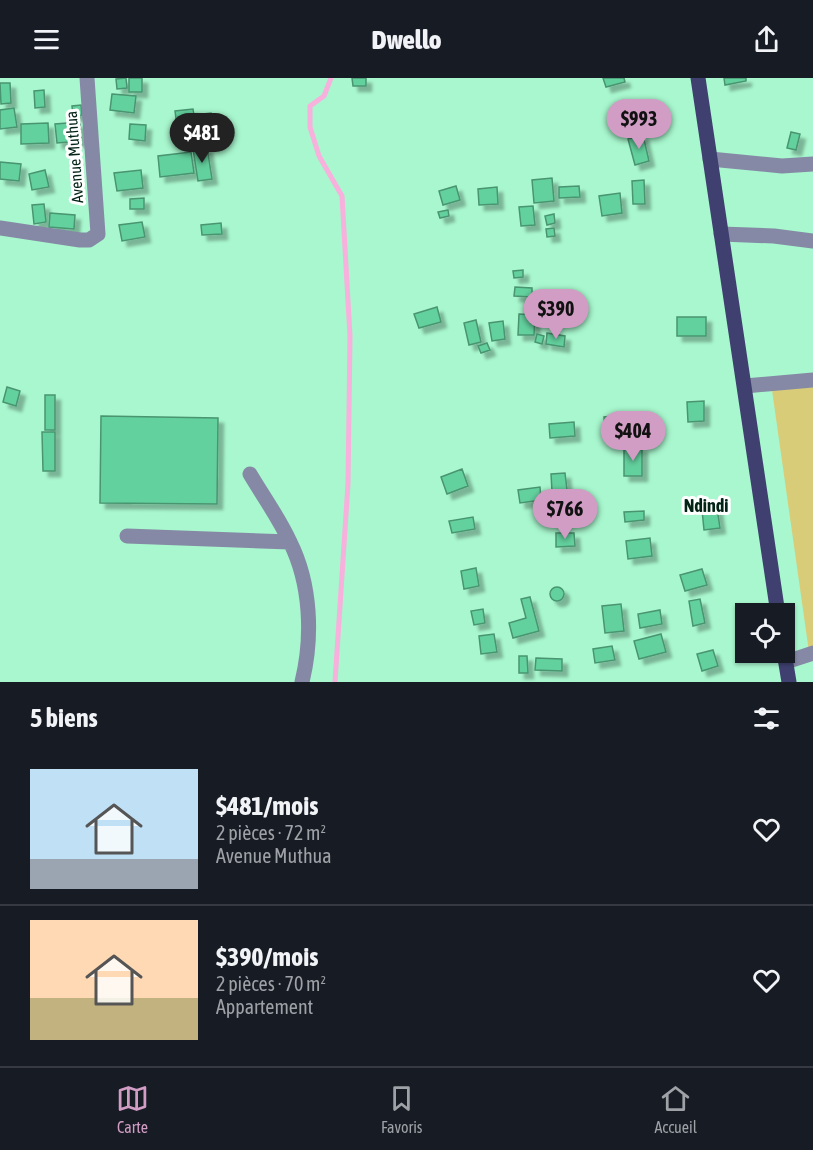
<!DOCTYPE html>
<html lang="fr">
<head>
<meta charset="utf-8">
<style>
	body { margin:0; font-family:"Asap Condensed",sans-serif; background:#20242c; color:#f1f3f6; height:100vh; display:flex; flex-direction:column; font-size:22px; white-space:nowrap }
	* { box-sizing:border-box; margin:0 }
	p { font-size:20px; color:#9ea1a6 }
	.icon { flex:none; width:33px; height:33px; fill:none; stroke:currentColor; stroke-width:2; stroke-linecap:round; stroke-linejoin:round }
	.map { position:relative; height:604px; overflow:hidden }
	.sheet { display:flex; flex-direction:column; background:#171b24; flex:1 }
	.sheet>* { flex:none }
	.buttons { position:absolute; left:735px; top:525px; display:grid; gap:12px }
	.buttons a { display:grid; place-items:center; width:60px; height:60px; border-radius:0px; background:#171b24; box-shadow:0 2px 4px #0004; font-size:30px }
	.price { position:absolute; translate:-50% -51px; padding:0 14px; border-radius:21px; background:#d29dc5; color:#111; font-size:20px; line-height:39px; filter:drop-shadow(0 2px 3px #0008) }
	.price::after { content:''; position:absolute; left:50%; top:36px; width:18px; height:14px; margin-left:-9px; background:inherit; clip-path:polygon(0 0,100% 0,50% 100%) }
	.price.active { background:#222; color:#fff }
	ul { padding:0; list-style:none }
	li { display:flex; align-items:center; gap:18px; height:150px; padding:0 30px }
	li+li { border-top:2px solid #363941 }
	li span { display:grid; place-items:center; flex:none; width:168px; height:120px; border-radius:0px; color:#555 }
	li>.icon { margin-inline-start:auto }
	span .icon { width:72px; height:72px; fill:#fffc; stroke-width:1 }
	li b { font-size:26px }
	h2 { display:flex; justify-content:space-between; align-items:center; height:72px; padding:0 30px; font-size:26px }
	header { display:flex; justify-content:space-between; align-items:center; height:78px; padding:0 30px; background:#171b24; font-size:27px; font-weight:800 }
	.tabs { display:flex; justify-content:space-around; align-items:center; height:84px; border-top:2px solid #363941; background:#171b24; font-size:16px; color:#9ea1a6 }
	.tabs a { display:grid; justify-items:center; gap:3px }
	.tabs .active { color:#d29dc5 }
	.map>svg:first-child { display:block }
	.green { fill:#d8cc79 }
	.lines { fill:none; stroke-linecap:round; stroke-linejoin:round }
	.stream { stroke:#f8b0dd; stroke-width:5 }
	.building { fill:#63d19e; stroke:#499571; stroke-width:1.5; filter:url(#shadow) }
	.minor { stroke:#8689a6; stroke-width:15 }
	.major { stroke:#3f4070; stroke-width:15 }
	.labels { text-anchor:middle; dominant-baseline:central; stroke-width:6; stroke-linejoin:round; paint-order:stroke }
	.street-label { font-size:16px; fill:#022315; stroke:#fff }
	.neighbourhood-label { font-size:18px; font-weight:bold; fill:#022315; stroke:#fff }
</style>
</head>
<body>
<header><svg class="icon" aria-label="menu" viewBox="0 0 24 24"><path d="M4 6h16M4 12h16M4 18h16"/></svg>Dwello<svg class="icon" aria-label="share" viewBox="0 0 24 24"><path d="M12 15V3M7 8l5-5 5 5M5 13v7h14v-7"/></svg></header>
<div class="map">
<svg width="813" height="604" viewBox="0 0 813 604">
	<defs>
		<filter id="shadow"><feDropShadow dx="5.5" dy="5.5" stdDeviation="1.5" flood-color="#0004"/></filter>
	</defs>
	<rect width="100%" height="100%" fill="#a8f7ce"/>
	<path class="green" d="M813 309V574H809L772 312Z"/>
	<g class="lines">
		<path class="stream" d="M331 0 324 18 310 28V49L319 78 342 118 350 258 348 406 335 604"/>
	</g>
	<path class="building" d="M126 0 127 10 117 11 116 1Z
		M129 0H142V14H129Z
		M352 0H366V8H353Z
		M603 0H624L625 4 606 9Z
		M724 0H746V3L725 7Z
		M0 5H10L11 25 1 26Z
		M44 12 45 29 35 30 34 13Z
		M112 16 136 18 134 35 110 32Z
		M81 27 82 37 73 38 72 28Z
		M14 30 17 49 0 51V32Z
		M193 31 194 37 211 35 214 59 179 63 175 33Z
		M80 44 81 63 57 65 55 46Z
		M48 45 49 65 21 66V46Z
		M130 46 146 47 145 63 129 61Z
		M791 54 800 56 796 72 787 70Z
		M643 57 649 83 635 87 628 61Z
		M207 69 212 101 198 103 193 71Z
		M191 74 194 95 160 99 158 78Z
		M0 84 21 86 19 103 0 101Z
		M45 92 49 109 32 112 29 96Z
		M141 92 143 110 117 113 114 95Z
		M552 100 554 123 534 125 532 102Z
		M644 102 645 126H633L632 103Z
		M456 108 460 122 443 127 439 113Z
		M579 108 580 119 559 120V109Z
		M497 109 498 126 479 127 478 111Z
		M620 115 622 135 602 138 599 118Z
		M144 120V131H130V121Z
		M44 126 46 144 34 146 32 127Z
		M533 128 535 147 521 148 519 129Z
		M448 132 449 138 440 140 438 134Z
		M50 135 75 137 74 151 49 149Z
		M554 136 555 145 547 147 545 138Z
		M142 144 145 159 122 163 119 147Z
		M221 145 222 156 202 157 201 147Z
		M554 150 555 158 547 159 546 151Z
		M523 192V199L514 200 513 193Z
		M515 209 532 210V219L514 218Z
		M437 229 441 244 419 250 414 236Z
		M519 236 535 237 534 257H518Z
		M677 239H706V258H677Z
		M476 242 481 264 469 267 464 245Z
		M503 243 505 261 492 263 489 245Z
		M547 255 565 258 564 269 546 266Z
		M537 256 544 258 542 266 535 264Z
		M487 265 490 272 481 275 478 268Z
		M7 309 20 313 16 328 3 324Z
		M45 317H55V352H45Z
		M704 323V343L688 344 687 324Z
		M623 337 624 352 605 354 604 339Z
		M101 338 218 340 217 426 100 425Z
		M574 344 575 358 550 360 549 346Z
		M42 354H55V393H43Z
		M624 369H642V398H624Z
		M462 391 468 408 447 416 441 399Z
		M565 395 567 412 552 413 551 396Z
		M540 409 541 422 520 425 518 412Z
		M717 430 720 450 704 452 702 432Z
		M644 433V442L625 444 624 434Z
		M473 439 475 451 452 455 449 443Z
		M556 455H574L575 468 556 469Z
		M650 460 652 478 628 481 626 463Z
		M476 490 479 508 464 511 461 493Z
		M702 491 707 507 685 513 680 497Z
		M550 516a7 7 0 1 1 14 0a7 7 0 1 1-14 0Z
		M530 519 539 553 513 560 509 545 526 540 521 521Z
		M700 521 705 545 693 548 689 523Z
		M621 526 624 553 605 555 602 528Z
		M483 531 485 545 474 547 471 533Z
		M660 532 662 546 640 550 638 536Z
		M494 556 497 574 481 576 479 558Z
		M661 556 666 574 639 581 634 563Z
		M612 568 615 582 595 585 593 571Z
		M713 572 718 588 702 593 697 576Z
		M519 578H527L528 595H519Z
		M536 580 562 581V593L535 592Z"/>
	<g class="lines">
		<path class="minor" d="M710 81 782 88 813 86
			M0 150 80 162H89L98 156 87 0
			M721 156 774 158 813 163
			M745 308 813 302
			M250 396C263 418 279 440 290 464 311 506 313 559 302 604
			M127 458 290 464
			M786 584 813 575"/>
		<path class="major" d="M698 0 778 536
			M784 574 789 604"/>
	</g>
	<g class="labels">
		<g class="street-label">
			<text transform="translate(74 79) rotate(-94)">Avenue Muthua</text>
		</g>
		<g class="neighbourhood-label">
			<text x="706" y="427">Ndindi</text>
		</g>
	</g>
</svg>
<div class="buttons">
<a><svg class="icon" aria-label="locate" viewBox="0 0 24 24"><circle cx="12" cy="12" r="6"/><path d="M12 2v4M12 18v4M2 12h4M18 12h4"/></svg></a>
</div>
<b class="price" style="left:639px;top:72px">$993</b>
<b class="price active" style="left:202px;top:86px">$481</b>
<b class="price" style="left:556px;top:262px">$390</b>
<b class="price" style="left:633px;top:384px">$404</b>
<b class="price" style="left:565px;top:462px">$766</b>
</div>
<section class="sheet">
<h2>5 biens<svg class="icon" aria-label="filters" viewBox="0 0 24 24"><path d="M4 7h16M4 17h16"/><circle cx="9" cy="7" r="2"/><circle cx="15" cy="17" r="2"/></svg></h2>
<ul>
<li><span style="background:linear-gradient(#bfe0f5 75%,#9aa5b1 0)"><svg class="icon" aria-label="home" viewBox="0 0 24 24"><path d="M3 11l9-7 9 7M6 9v11h12V9"/></svg></span><div><b>$481/mois</b><p>2 pièces · 72 m²</p><p>Avenue Muthua</p></div><svg class="icon" aria-label="heart" viewBox="0 0 24 24"><path d="M12 20l-8-8c-3-5 5-10 8-4 3-6 11-1 8 4z"/></svg></li>
<li><span style="background:linear-gradient(#ffd9b3 65%,#c2b280 0)"><svg class="icon" aria-label="home" viewBox="0 0 24 24"><path d="M3 11l9-7 9 7M6 9v11h12V9"/></svg></span><div><b>$390/mois</b><p>2 pièces · 70 m²</p><p>Appartement</p></div><svg class="icon" aria-label="heart" viewBox="0 0 24 24"><path d="M12 20l-8-8c-3-5 5-10 8-4 3-6 11-1 8 4z"/></svg></li>
</ul>
</section>
<nav class="tabs">
<a class="active"><svg class="icon" aria-label="map" viewBox="0 0 24 24"><path d="M3 6l6-2 6 2 6-2v14l-6 2-6-2-6 2zM9 4v14M15 6v14"/></svg>Carte</a>
<a><svg class="icon" aria-label="saved" viewBox="0 0 24 24"><path d="M7 4h10v16l-5-4-5 4z"/></svg>Favoris</a>
<a><svg class="icon" aria-label="home" viewBox="0 0 24 24"><path d="M3 11l9-7 9 7M6 9v11h12V9"/></svg>Accueil</a>
</nav>
</body>
</html>
